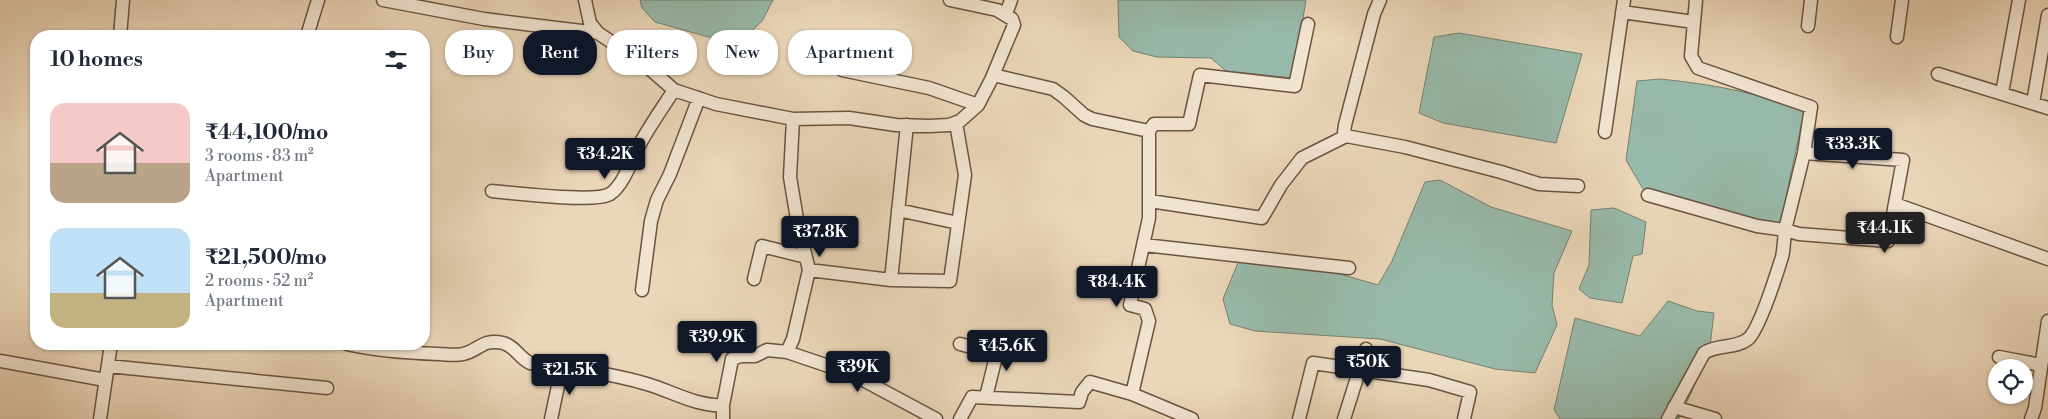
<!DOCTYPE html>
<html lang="en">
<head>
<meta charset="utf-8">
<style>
	body { margin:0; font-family:"Libre Bodoni",serif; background:#f2f2f3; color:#1f2937; height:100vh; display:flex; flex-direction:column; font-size:19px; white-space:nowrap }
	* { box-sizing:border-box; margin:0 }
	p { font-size:16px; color:#747a83 }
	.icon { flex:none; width:28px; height:28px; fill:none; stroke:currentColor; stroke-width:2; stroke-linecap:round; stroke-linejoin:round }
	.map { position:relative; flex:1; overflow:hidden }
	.details { position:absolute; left:30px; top:30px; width:400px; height:320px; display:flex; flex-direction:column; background:#fff; border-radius:20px; box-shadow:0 1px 4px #0004 }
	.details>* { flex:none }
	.banner { position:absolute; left:445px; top:30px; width:475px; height:45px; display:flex; gap:10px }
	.tools { position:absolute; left:1988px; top:359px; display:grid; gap:10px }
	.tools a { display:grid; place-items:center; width:45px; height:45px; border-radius:50%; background:#fff; box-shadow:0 1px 4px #0004; font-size:25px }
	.price { position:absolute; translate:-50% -42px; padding:0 11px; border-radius:5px; background:#111827; color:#fff; font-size:16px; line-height:32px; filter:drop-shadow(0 1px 2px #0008) }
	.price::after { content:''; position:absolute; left:50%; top:30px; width:15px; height:11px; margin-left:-8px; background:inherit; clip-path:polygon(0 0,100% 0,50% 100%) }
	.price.on { background:#222; color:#fff }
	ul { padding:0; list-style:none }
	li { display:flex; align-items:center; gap:15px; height:125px; padding:0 20px }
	li span { display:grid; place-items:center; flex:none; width:140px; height:100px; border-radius:15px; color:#555 }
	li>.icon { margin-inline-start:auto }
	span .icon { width:60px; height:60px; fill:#fffc; stroke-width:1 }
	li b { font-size:21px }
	h2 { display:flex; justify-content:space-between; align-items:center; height:60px; padding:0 20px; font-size:21px }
	.pill { padding:0 18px; border-radius:20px; background:#fff; box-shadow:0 1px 4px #0004; font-size:18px; line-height:45px }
	.pill.on { background:#111827; color:#fff }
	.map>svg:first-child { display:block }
	.water { fill:#98baaa; stroke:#758070 }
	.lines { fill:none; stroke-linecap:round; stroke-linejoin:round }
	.minor-casing { stroke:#6a5441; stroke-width:15 }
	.minor { stroke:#f1e4d1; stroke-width:12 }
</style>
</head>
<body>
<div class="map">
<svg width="2048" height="419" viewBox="0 0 2048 419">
	<rect width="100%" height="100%" fill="#ead6b8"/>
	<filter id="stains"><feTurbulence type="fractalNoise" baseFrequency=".004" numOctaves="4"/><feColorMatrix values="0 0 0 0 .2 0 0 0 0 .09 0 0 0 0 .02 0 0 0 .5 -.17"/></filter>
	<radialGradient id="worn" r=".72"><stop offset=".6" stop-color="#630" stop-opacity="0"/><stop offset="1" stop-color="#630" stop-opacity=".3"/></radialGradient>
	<path class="water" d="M640 0H773L762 21 737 45 655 22 642 8Z
		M1118 0H1306L1293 78 1226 71 1211 58 1157 57 1133 51 1119 37Z
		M1459 33 1582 54 1556 143 1443 123 1419 113 1434 37Z
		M1660 79C1709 84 1759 92 1804 112L1780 226 1643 189 1626 160 1637 81Z
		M1440 180 1491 207 1572 231 1554 273 1552 305 1557 325 1535 373 1495 369 1380 339 1255 331 1230 324 1223 299 1240 258 1302 263 1378 285 1392 261 1425 182Z
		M1614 208 1646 222 1642 254 1633 256 1622 303 1590 298 1579 289 1589 265 1591 210Z
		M1668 301 1697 311 1714 313 1709 354 1679 419H1560L1554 410 1575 318 1640 336Z"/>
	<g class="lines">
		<defs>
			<path id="minor" d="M383 0 484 19 598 33
				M585 0 590 23 598 33 643 63 674 90 716 104 793 119 849 118 896 125 929 126 949 125 960 121 978 105 991 80 1014 25 1012 19 997 10 950 0
				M1380 0 1374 14 1345 125 1344 132 1346 136 1405 147 1501 172 1539 184 1578 186
				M1696 0 1691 56 1698 68 1811 107 1804 153 1785 230 1799 234 1888 241 1903 160 1804 153
				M1622 12 1694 22
				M1006 14 1011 0
				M1808 26 1811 0
				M120 36 123 0
				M307 36 318 0
				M1897 37 1902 0
				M842 70 929 88 978 105
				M1938 74 2048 108
				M993 75 1053 89 1064 97 1084 115 1092 119 1149 131
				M2002 93 2019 0
				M2033 103 2048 15
				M1605 132 1624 0
				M492 191C513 193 595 203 610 194 624 185 633 156 641 142 651 124 663 107 674 90
				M1648 195 1757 226 1785 230C1784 239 1784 249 1782 257 1777 273 1759 330 1748 339 1736 349 1717 344 1704 353L1668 419
				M1150 201 1262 218 1281 185 1302 158 1346 136
				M1895 204 2048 259
				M898 210 958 223
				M1144 245 1349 268
				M809 270 891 280 907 125
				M754 279 762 246 806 257
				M891 280 950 281 965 175 956 123
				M642 290 651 221 657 200 670 174 699 98
				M347 344C377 351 408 353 439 354 446 354 456 356 463 354 478 351 483 338 503 343 515 346 519 358 530 363 569 368 609 373 647 384 671 391 698 407 723 405
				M960 344 997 354
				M787 352 852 374 936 419
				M1999 357 2041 365
				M0 361 105 380
				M108 366 327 388
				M986 397 1000 340
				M1674 407 1715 419
				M100 419 111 344
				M551 419 562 367
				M723 419V405L732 359 741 356H755L767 350 787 352 793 339 809 270 797 219 790 177 793 119
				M960 419 972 397 1079 402 1082 392 1090 382 1132 394
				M1192 419 1132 394 1149 321 1145 309 1130 305 1149 218V131L1154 124H1189L1200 75 1295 86 1308 24
				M1299 419 1313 363 1429 380 1470 392 1464 419
				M1344 419 1366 349
				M2031 419 2035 408 2048 321"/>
		</defs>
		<use href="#minor" class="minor-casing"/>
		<use href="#minor" class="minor"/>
	</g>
	<rect width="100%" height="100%" filter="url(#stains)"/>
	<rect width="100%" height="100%" fill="url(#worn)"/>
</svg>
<div class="tools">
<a><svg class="icon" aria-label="locate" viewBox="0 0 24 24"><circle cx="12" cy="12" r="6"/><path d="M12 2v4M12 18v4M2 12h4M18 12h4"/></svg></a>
</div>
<b class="price" style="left:1853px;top:170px">₹33.3K</b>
<b class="price" style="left:605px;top:180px">₹34.2K</b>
<b class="price on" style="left:1885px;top:254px">₹44.1K</b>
<b class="price" style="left:820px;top:258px">₹37.8K</b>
<b class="price" style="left:1117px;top:308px">₹84.4K</b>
<b class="price" style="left:717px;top:363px">₹39.9K</b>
<b class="price" style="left:1007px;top:372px">₹45.6K</b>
<b class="price" style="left:1368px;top:388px">₹50K</b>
<b class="price" style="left:858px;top:393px">₹39K</b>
<b class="price" style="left:570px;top:396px">₹21.5K</b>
<div class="banner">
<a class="pill">Buy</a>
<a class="pill on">Rent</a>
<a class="pill">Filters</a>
<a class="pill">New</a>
<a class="pill">Apartment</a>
</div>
<section class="details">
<h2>10 homes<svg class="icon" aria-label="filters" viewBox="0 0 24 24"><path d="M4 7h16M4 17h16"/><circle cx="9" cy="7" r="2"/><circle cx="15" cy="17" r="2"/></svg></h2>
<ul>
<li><span style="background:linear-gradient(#f6c9c9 60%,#b9a48a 0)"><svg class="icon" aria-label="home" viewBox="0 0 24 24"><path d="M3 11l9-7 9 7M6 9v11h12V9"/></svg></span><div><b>₹44,100/mo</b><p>3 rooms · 83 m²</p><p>Apartment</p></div></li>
<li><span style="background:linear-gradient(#bfe0f5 65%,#c2b280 0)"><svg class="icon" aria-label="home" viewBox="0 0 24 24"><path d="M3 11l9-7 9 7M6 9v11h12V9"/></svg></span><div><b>₹21,500/mo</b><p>2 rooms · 52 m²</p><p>Apartment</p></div></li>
</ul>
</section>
</div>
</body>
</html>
